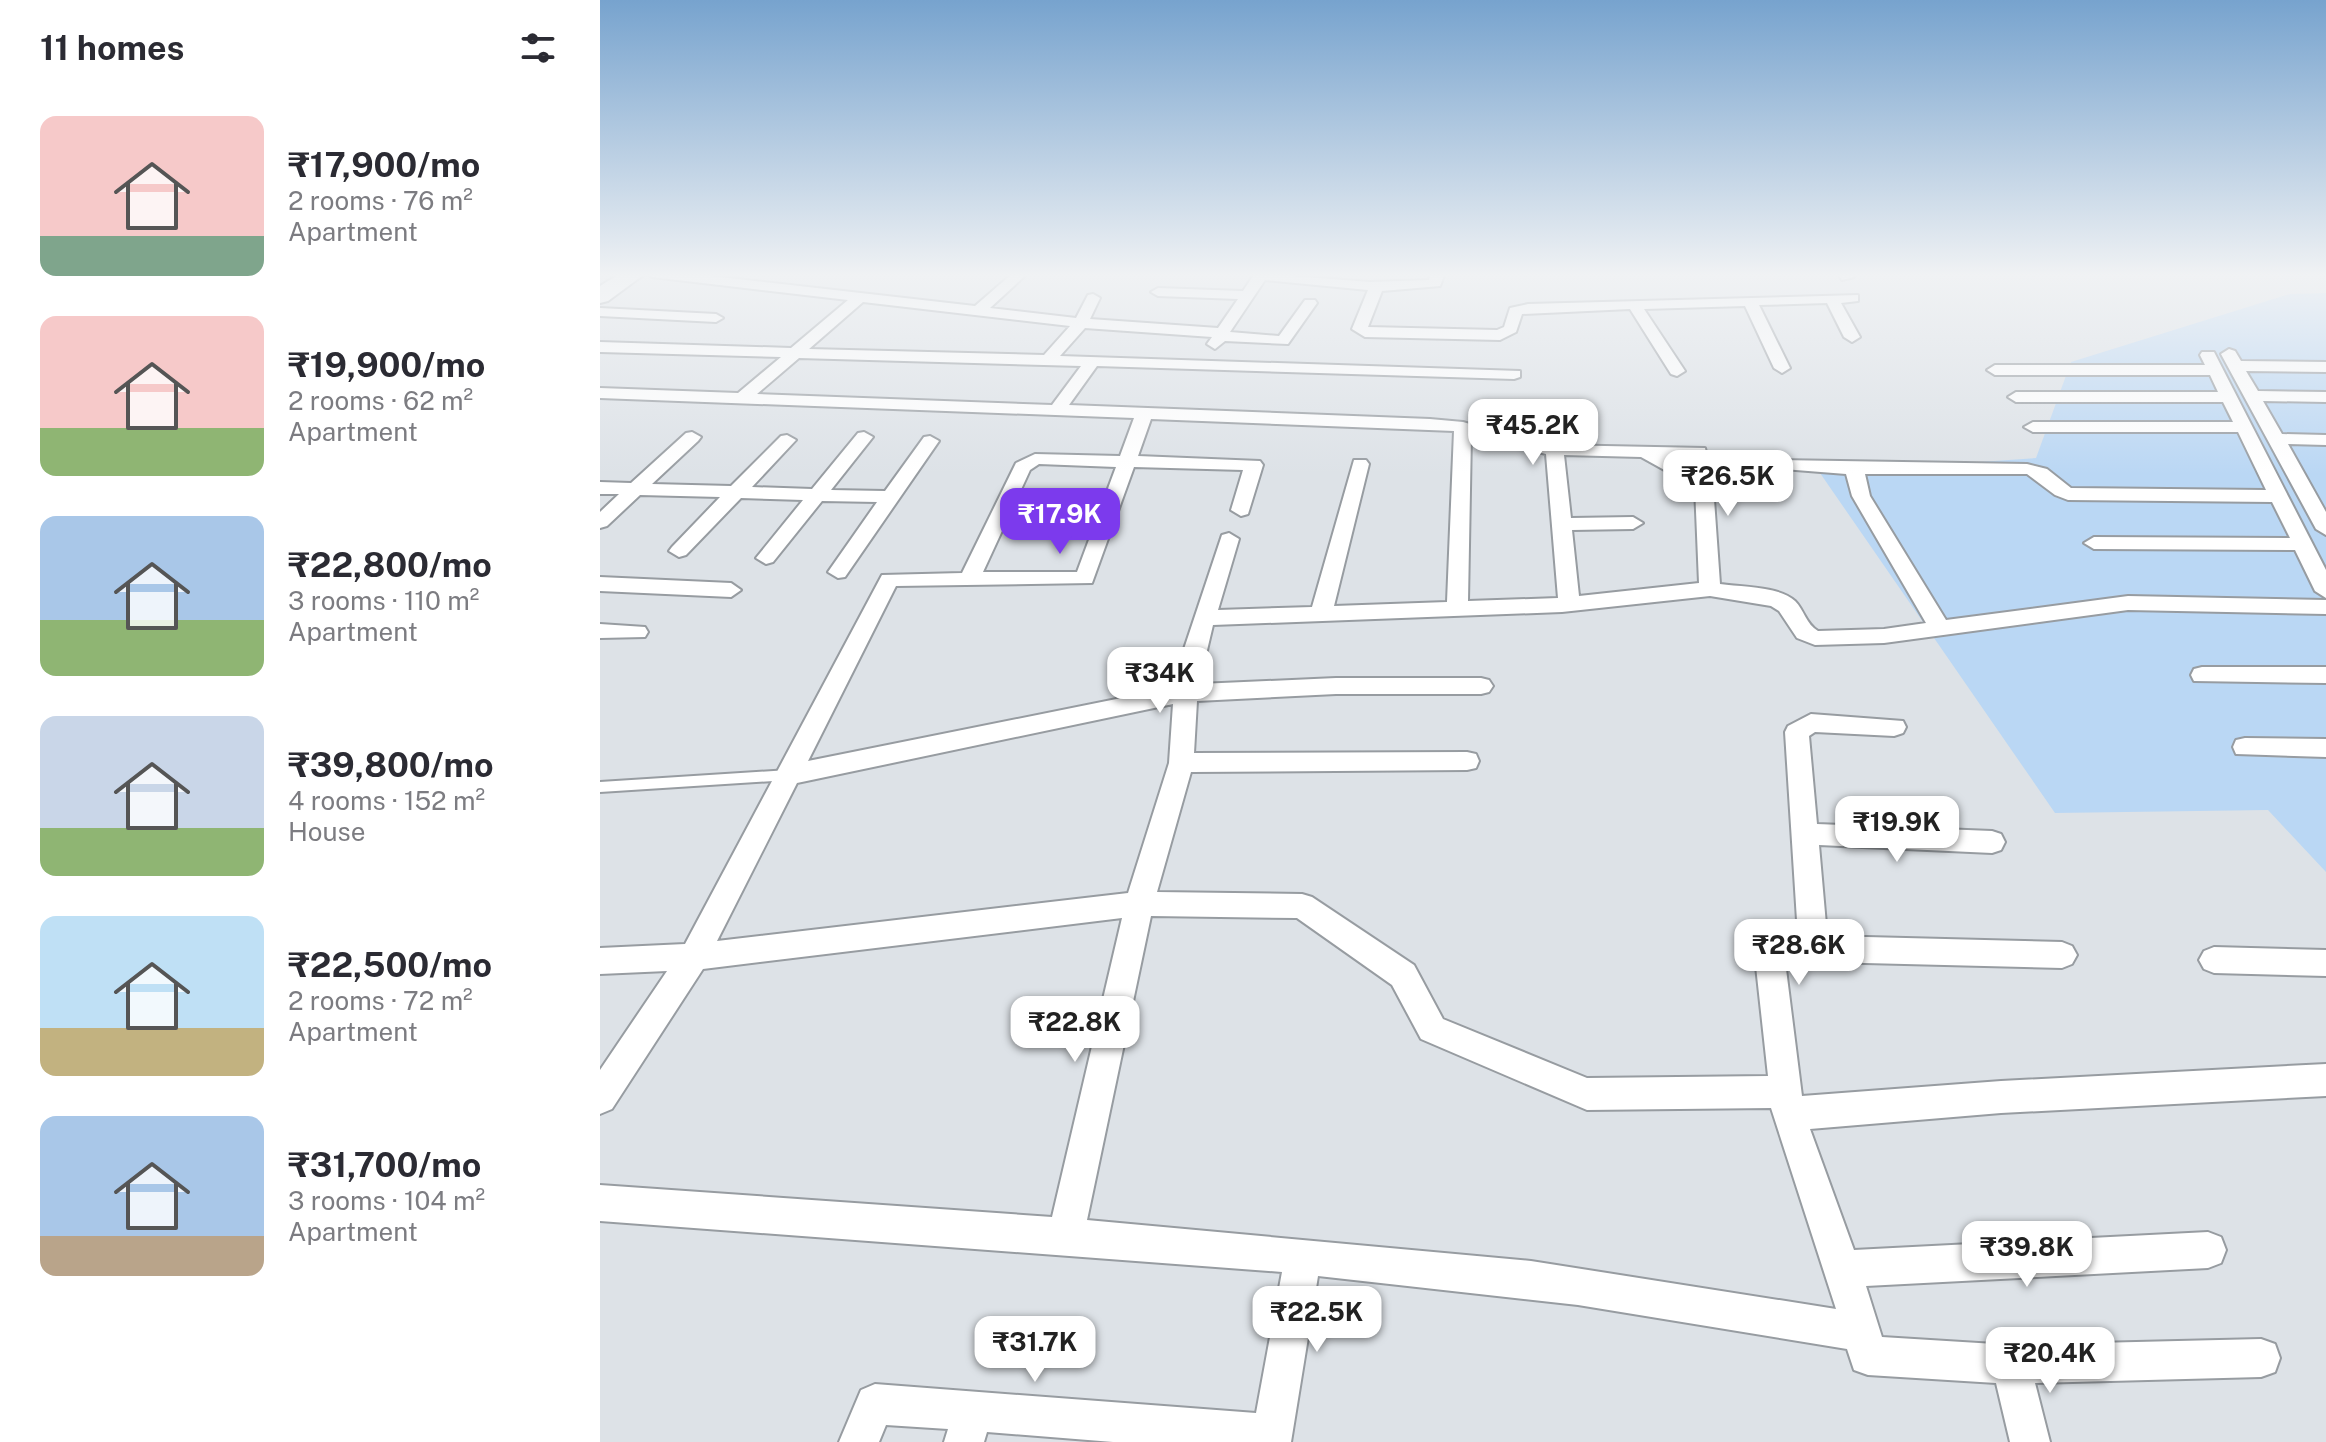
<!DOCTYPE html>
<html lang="en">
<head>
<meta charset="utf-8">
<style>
	body { margin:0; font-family:"Public Sans",sans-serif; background:#f7f7f7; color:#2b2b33; height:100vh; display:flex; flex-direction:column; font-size:30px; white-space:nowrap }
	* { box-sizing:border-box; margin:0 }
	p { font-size:26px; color:#7c7c81 }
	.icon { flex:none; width:44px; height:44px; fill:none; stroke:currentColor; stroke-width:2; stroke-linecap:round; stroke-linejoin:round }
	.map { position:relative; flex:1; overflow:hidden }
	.sheet { display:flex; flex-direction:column; background:#fff; width:600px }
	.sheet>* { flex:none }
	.price { position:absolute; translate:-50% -68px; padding:0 18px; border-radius:16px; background:#fff; color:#222; font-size:26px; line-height:52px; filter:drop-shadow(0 2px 4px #0008) }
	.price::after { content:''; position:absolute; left:50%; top:48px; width:24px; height:18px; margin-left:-12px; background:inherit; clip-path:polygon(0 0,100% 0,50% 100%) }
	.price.on { background:#7c3aed; color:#fff }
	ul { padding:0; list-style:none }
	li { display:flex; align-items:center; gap:24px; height:200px; padding:0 40px }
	li span { display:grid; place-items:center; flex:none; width:224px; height:160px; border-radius:16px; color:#555 }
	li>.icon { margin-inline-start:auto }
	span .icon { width:96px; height:96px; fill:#fffc; stroke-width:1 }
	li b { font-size:34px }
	h2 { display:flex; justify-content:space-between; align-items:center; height:96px; padding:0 40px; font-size:34px }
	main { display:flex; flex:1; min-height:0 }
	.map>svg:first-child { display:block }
	.green { fill:#bad7f4 }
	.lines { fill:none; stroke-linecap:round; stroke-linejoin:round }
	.lane-casing { stroke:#979ca1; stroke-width:4 }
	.street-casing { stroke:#979ca1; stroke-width:4 }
	.primary-casing { stroke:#979ca1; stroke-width:4 }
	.lane { fill:#fff; fill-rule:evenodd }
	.street { fill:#fff; fill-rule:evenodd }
	.primary { fill:#fff; fill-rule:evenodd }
</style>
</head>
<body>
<main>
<section class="sheet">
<h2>11 homes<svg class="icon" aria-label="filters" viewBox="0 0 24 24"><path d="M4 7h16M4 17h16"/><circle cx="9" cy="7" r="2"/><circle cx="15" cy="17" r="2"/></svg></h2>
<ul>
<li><span style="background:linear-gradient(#f6c9c9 75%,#7fa58c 0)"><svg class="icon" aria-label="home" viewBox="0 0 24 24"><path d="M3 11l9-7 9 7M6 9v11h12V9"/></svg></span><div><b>₹17,900/mo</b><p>2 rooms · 76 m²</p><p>Apartment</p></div></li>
<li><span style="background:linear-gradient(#f6c9c9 70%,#8fb573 0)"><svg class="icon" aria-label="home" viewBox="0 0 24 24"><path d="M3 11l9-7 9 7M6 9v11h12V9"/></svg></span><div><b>₹19,900/mo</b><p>2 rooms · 62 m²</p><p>Apartment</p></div></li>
<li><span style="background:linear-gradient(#a9c7e8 65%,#8fb573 0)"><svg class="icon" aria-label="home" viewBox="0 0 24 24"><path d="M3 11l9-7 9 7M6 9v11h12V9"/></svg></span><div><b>₹22,800/mo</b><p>3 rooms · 110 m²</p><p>Apartment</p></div></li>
<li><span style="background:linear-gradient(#c9d6e8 70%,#8fb573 0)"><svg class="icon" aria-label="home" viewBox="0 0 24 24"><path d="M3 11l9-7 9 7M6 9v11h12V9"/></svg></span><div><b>₹39,800/mo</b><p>4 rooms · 152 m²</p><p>House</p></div></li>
<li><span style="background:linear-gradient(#bfe0f5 70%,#c2b280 0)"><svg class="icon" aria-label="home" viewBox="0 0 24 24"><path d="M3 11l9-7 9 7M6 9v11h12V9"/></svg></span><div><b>₹22,500/mo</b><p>2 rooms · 72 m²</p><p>Apartment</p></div></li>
<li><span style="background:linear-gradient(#a9c7e8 75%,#b9a48a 0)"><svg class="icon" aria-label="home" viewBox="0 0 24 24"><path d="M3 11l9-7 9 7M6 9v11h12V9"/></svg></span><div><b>₹31,700/mo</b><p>3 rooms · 104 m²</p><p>Apartment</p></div></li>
</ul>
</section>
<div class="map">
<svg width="1726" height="1442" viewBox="0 0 1726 1442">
	<rect width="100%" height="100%" fill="#dde2e7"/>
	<path class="green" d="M1726 293V872L1668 810 1455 813 1220 473 1436 458 1471 362 1690 294Z"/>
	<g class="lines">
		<defs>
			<path id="lane" d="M189 770 193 772 195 775 193 778 189 780 0 792V782Z"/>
			<path id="street" d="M45 273H84L375 306 413 273H428L390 308 476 318 488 295 493 294 500 298 490 319 618 328 638 299 558 296 551 292 558 288 643 291 655 273 770 282 829 280 831 273H845L840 286 782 291 768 327 897 330 904 327 910 308 928 304 1258 295V301L1241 303 1260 337 1252 342 1244 337 1227 303 1159 305 1190 368 1182 373 1174 368 1145 306 1044 309 1085 371 1077 376 1071 374 1030 309 922 314 916 332 900 340 765 337 752 329 768 290 665 280 630 332 679 336 705 300H715L717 303 688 344 625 341 615 349 607 344 612 337 485 328 460 356 920 371V377L914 379 497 366 469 405 830 419 863 422 925 440 955 445 1105 448 1113 485 1120 584C1141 587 1179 586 1195 601 1204 610 1206 624 1218 631L1284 629 1326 623 1252 496 1246 474 1183 469 1174 464 1177 460 1427 464 1447 469 1471 488 1666 490 1638 432H1433L1424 427 1433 422H1633L1623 402H1416L1408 397 1416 392H1618L1610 375H1395L1387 370 1395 365H1605L1600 355 1602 352H1614L1726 570V598L1715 591 1695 550 1494 549 1484 543 1494 537 1690 538 1672 502 1468 500 1455 495 1427 474H1265L1270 496 1346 620 1528 596 1726 600V614L1528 610 1284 643 1215 645 1197 638 1179 611 1171 606 1110 596 962 612 613 625 599 684 736 678H881L889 680 893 686 889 692 881 694H736L597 701 594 753 867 752 876 754 879 761 876 768 867 770 591 772 557 892 702 894 712 897 814 965 843 1019 987 1078 1168 1076 1154 948 1159 939 1169 935 1198 936 1185 732 1188 726 1211 714 1303 721 1306 727 1303 733 1294 736 1215 732 1209 736 1217 824 1392 831 1401 834 1405 842 1401 850 1392 853 1219 845 1227 936 1462 942 1472 946 1477 955 1472 964 1462 968 1185 961 1202 1096 1401 1081 1726 1064V1096L1401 1113 1210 1129 1254 1250 1608 1232 1621 1237 1626 1250 1621 1263 1608 1268 1266 1286 1282 1337 1411 1345 1661 1339 1675 1344 1680 1358 1675 1372 1661 1377 1435 1383 1450 1442H1410L1396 1383 1268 1375 1254 1370 1247 1349 978 1305 718 1276 691 1442H513L387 1432 384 1442H344L348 1429 286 1425 279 1442H239L261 1390 275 1384 656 1413 682 1272 0 1221V1185L452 1217 522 918 103 969 12 1109 0 1114V1070L67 971 0 974V948L85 944 282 575 362 573 416 463 435 454 520 456 534 418 0 398V388L138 393 181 357 0 352V342L191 348 248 300 52 277ZM263 302 470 326 444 355 209 349ZM199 358 481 366 452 405 157 394ZM551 419 854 431 847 602 734 606 769 464 766 460H754L712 607 618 610 639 539 629 533 622 535 583 652 576 687 208 761 296 586 492 583 534 467 643 470 631 510 641 516 648 514 663 465 660 461 538 456ZM871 435 946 454 958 598 868 601ZM964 455 1041 457 1095 487 1099 583 979 596 972 530 1033 529 1043 523 1033 517 971 518ZM1068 457H1091L1093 471ZM439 464 516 467 477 572H383L430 470ZM573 704 569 763 528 893 117 941 197 783ZM551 916 697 918 792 985 821 1039 987 1110 1171 1108 1236 1309 931 1261 487 1220Z
				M1238 273H1252L1254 277 1242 280Z
				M0 308 116 314 123 318 116 322 0 316Z
				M1629 349 1635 351 1641 361 1726 362V372L1646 371 1658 391 1726 392V402L1663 401 1682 434 1726 435V445L1688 444 1726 512V535L1716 529 1621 354Z
				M92 432 101 437 98 441 52 484 131 486 181 436 187 435 196 440 152 487 212 489 258 433 264 432 273 437 231 490 285 491 324 437 330 436 339 441 245 577 238 578 228 572 277 502 222 501 173 562 166 564 156 558 203 500 141 498 86 555 79 557 69 551 72 547 120 497 40 495 7 526 0 528V512L19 494H0V482L31 483 86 433Z
				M0 577 131 583 141 590 131 597 0 591Z
				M0 624 45 627 48 632 45 637 0 638Z
				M1602 667H1726V683L1594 681 1591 675 1594 669Z
				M1645 738 1726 739V757L1636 754 1633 747 1636 740Z
				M1614 947 1726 950V976L1614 973 1604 969 1599 960 1604 951Z"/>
			<path id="primary" d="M21 273H46L8 301 0 303V286Z"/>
		</defs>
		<use href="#lane" class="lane-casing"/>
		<use href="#street" class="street-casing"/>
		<use href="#primary" class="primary-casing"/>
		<use href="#lane" class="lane"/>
		<use href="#street" class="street"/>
		<use href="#primary" class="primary"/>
	</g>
	<linearGradient id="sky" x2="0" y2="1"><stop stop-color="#77a3ce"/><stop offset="0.58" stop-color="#f0f2f4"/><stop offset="1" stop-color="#f0f2f4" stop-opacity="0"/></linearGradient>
	<rect width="1726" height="474" fill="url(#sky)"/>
</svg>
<b class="price" style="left:933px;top:467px">₹45.2K</b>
<b class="price" style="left:1128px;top:518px">₹26.5K</b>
<b class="price on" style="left:460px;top:556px">₹17.9K</b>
<b class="price" style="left:560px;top:715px">₹34K</b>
<b class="price" style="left:1297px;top:864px">₹19.9K</b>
<b class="price" style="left:1199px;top:987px">₹28.6K</b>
<b class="price" style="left:475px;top:1064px">₹22.8K</b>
<b class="price" style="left:1427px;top:1289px">₹39.8K</b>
<b class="price" style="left:717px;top:1354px">₹22.5K</b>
<b class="price" style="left:435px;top:1384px">₹31.7K</b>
<b class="price" style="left:1450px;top:1395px">₹20.4K</b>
</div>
</main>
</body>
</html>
